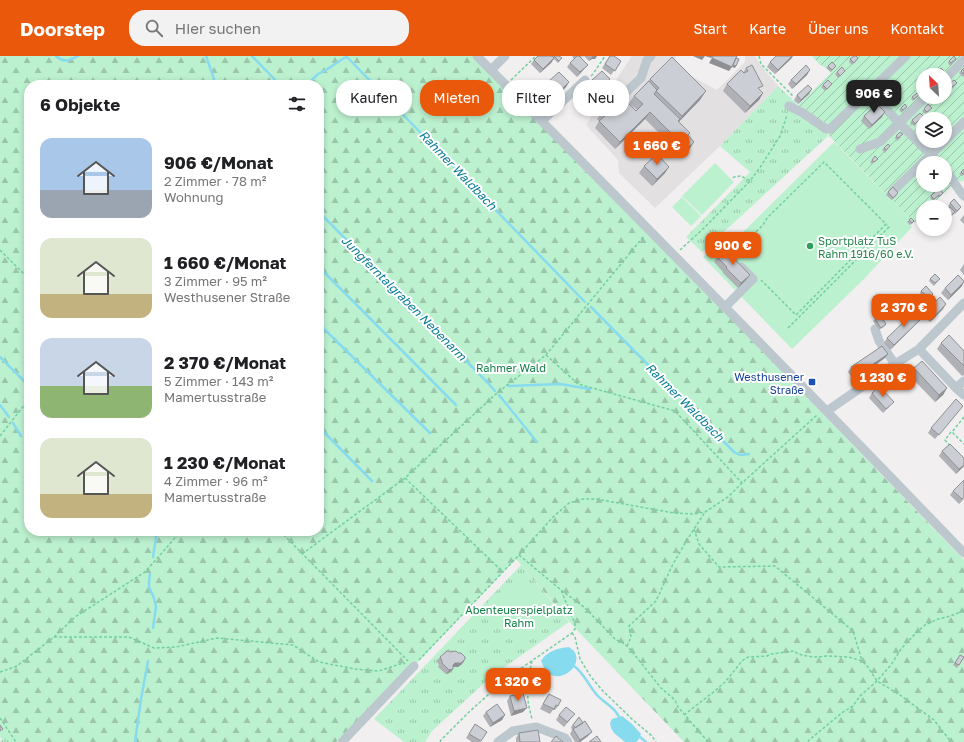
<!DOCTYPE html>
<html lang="de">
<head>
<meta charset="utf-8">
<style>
	body { margin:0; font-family:"Golos Text",sans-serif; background:#f2f2f2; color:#202124; height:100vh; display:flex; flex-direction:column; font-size:15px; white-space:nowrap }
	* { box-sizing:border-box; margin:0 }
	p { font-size:13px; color:#757577 }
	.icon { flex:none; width:22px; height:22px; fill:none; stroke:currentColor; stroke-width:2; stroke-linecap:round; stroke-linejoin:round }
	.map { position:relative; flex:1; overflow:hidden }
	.panel { position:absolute; left:24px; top:24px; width:300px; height:456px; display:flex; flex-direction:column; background:#fff; border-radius:16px; box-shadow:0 2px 6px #0003 }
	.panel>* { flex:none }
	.banner { position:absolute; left:336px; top:24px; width:380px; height:36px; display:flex; gap:8px }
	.needle { width:26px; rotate:335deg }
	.controls { position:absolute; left:916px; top:12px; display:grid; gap:8px }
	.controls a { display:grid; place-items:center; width:36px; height:36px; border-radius:50%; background:#fff; box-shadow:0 2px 6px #0003; font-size:20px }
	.price { position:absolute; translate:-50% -34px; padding:0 9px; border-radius:8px; background:#ea580c; color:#fff; font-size:13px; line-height:26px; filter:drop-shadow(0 1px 2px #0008) }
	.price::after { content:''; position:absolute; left:50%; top:24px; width:12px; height:9px; margin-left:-6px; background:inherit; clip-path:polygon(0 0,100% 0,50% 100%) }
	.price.selected { background:#222; color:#fff }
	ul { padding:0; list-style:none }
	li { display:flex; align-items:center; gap:12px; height:100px; padding:0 16px }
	li span { display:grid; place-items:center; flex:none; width:112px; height:80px; border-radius:12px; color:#555 }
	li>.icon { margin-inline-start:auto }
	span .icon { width:48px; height:48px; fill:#fffc; stroke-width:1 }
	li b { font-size:17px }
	h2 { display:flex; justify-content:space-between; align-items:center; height:48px; padding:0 16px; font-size:17px }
	.chip { padding:0 14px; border-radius:16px; background:#fff; box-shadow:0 2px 6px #0003; font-size:14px; line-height:36px }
	.chip.selected { background:#ea580c; color:#fff }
	header { display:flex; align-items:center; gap:24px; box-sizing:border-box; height:56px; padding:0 20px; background:#ea580c; color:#fff }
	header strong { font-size:19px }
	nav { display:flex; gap:22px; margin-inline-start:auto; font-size:14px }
	.search { width:280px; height:36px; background:#f2f2f2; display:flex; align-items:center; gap:10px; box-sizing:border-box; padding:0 14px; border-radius:16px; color:#757577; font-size:15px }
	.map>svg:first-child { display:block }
	.education { fill:#e3e0e1 }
	.grass { fill:url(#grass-tufts) }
	.forest { fill:url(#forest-firs); fill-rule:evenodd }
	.garden { fill:url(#garden-furrows); fill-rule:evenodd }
	.pitch { fill:#bcf1cf }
	.water { fill:#87dbef }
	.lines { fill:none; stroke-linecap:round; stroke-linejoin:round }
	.stream { stroke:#87dbef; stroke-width:2.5 }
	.path { stroke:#72d0a0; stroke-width:1.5; stroke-dasharray:3 2; stroke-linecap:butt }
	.minor { stroke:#bcc7ce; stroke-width:9 }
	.wall { fill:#afb1b6 }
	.shaded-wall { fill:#8e9094 }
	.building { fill:#cbced4; stroke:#8e9094 }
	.leisure-dot { fill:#2e9e5b; stroke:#fff; stroke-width:1.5 }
	.transit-dot { fill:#1a4fb4; stroke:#fff; stroke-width:1.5 }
	.labels { text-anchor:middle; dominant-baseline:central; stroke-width:4; stroke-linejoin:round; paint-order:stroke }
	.leisure-label { font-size:11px; fill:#27864d; stroke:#fff; text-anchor:start }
	.park-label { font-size:11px; fill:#148149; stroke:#fff }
	.transit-label { font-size:11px; fill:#164399; stroke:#fff; text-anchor:end }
	.water-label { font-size:12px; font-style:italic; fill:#087c97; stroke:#fff }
</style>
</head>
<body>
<header>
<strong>Doorstep</strong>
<div class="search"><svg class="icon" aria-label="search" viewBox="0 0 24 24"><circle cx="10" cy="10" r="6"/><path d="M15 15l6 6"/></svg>Hier suchen</div>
<nav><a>Start</a><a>Karte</a><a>Über uns</a><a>Kontakt</a></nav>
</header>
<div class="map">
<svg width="964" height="686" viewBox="0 0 964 686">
	<defs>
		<pattern id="grass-tufts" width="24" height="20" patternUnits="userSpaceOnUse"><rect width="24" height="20" fill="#bcf1cf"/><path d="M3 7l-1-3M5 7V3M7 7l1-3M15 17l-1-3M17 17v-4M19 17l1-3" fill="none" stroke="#9bc6ab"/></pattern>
		<pattern id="forest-firs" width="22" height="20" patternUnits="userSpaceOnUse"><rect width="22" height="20" fill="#bcf1cf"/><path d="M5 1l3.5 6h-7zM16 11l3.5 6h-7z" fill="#9bc6ab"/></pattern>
		<pattern id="garden-furrows" width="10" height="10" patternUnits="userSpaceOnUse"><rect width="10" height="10" fill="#bcf1cf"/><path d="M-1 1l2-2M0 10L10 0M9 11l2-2" fill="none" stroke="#9bc6ab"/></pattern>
	</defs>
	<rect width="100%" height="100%" fill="#f1efef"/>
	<path class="education" d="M632 0H676L672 10 717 34 745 6V0H755L763 12 778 30 720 90 655 152 619 117 618 104 586 69Z"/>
	<path class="grass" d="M778 30 798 49 796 51 826 71 828 80 702 196 686 181 750 116 720 90Z
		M521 509 569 566 493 619 432 675 425 686H404L374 663Z
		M0 664 16 686H0L2 683 0 681Z"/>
	<path class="forest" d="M0 0H474L647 176 964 504V686H684L575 572 516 503 414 610 336 686H16L0 664ZM29 29H319V475H29Z"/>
	<path class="garden" d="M812 0H964V124L961 126 957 124 930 151H923V159L915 167 913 166 829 80 826 71 796 51 831 17 826 12 819 8ZM923 19H945V41H923ZM923 63H945V85H923ZM923 107H945V129H923Z"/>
	<path class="pitch" d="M834 86 913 166 910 169 912 171 865 222 792 293 703 201 718 187 723 192C725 188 728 187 732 187Z
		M715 107 734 126 702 159 682 140Z
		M682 141 701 160 691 170 672 151Z
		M519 524 551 561 524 585 492 548Z"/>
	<path class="water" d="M569 591C570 592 572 593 574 595 584 609 561 629 547 616 544 614 543 608 541 605 547 595 558 592 569 591Z
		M622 660 632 668 641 678 639 683 636 686H625L614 677 611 672 610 667 612 663Z"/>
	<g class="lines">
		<path class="stream" d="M56 0C64 7 69 5 78 0
			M206 0 216 29
			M252 0 280 29
			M307 29 318 18 326 14 344 2 347 1 585 246
			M319 156 488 327 495 335
			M319 211 456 349
			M591 251 734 396 740 399 749 398
			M319 268 430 377
			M0 301 27 328
			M509 330 560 328 590 333
			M499 339 537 386
			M0 349 9 361
			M13 367 21 380
			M319 371 372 425
			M153 501 157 475
			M150 518 149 526V531L154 542 156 551 153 572
			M574 610C584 617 589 630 597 639 604 647 615 651 619 661
			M640 681 646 686
			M135 686 141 643 148 605"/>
		<path class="path" d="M759 0 761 8 792 39 791 42
			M591 20 593 18 605 0
			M511 24 536 0
			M733 122 734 121 741 120 750 125
			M0 194 29 223
			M680 194 704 172 750 125 761 110 780 80 787 59
			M731 200 763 169 767 162 824 106 886 168 796 259 761 224
			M788 272 889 171 887 169
			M546 299 578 328 675 355 742 427
			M964 361 952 376 964 388
			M0 380 29 343
			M950 390 945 384 951 376
			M405 422 503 516
			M694 473 699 488 719 511 775 510 853 575 862 605
			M280 475 408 605
			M302 498 405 422 497 337 546 299 644 180
			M519 499 561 534 584 551 616 584 620 585 627 590 634 598 661 632 675 644 678 651 708 686
			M572 577 575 581 580 603 591 621 603 635 633 664 652 680 656 686
			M54 581H129L154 592 176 591 217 582 293 589 319 606 355 613 379 615 403 607 405 608
			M627 590 631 581 629 570 656 545 673 508 687 484 705 456
			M419 604 519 499 553 461 569 447 583 443H596L674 457 693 458 705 456 728 441 742 427 817 359
			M532 605C529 617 527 632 528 645 529 652 531 658 532 664
			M0 616 17 610 54 581 75 561 145 516 181 475
			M684 659 716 634 726 625 742 605 746 602 749 601 767 600 771 598 794 595 798 598 807 600 815 601 827 600 849 601 862 605 868 611 877 625 900 639 934 664 951 686
			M0 662 16 686
			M440 686 441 684 469 656 507 622 572 577 575 573V568L561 534
			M808 686 809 684 843 656 853 650 860 640 877 625 891 609 901 593 915 578 925 569 938 563 947 561 958 557 964 553"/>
		<path class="minor" d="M477 0C640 164 803 330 964 497
			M491 14 505 0
			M945 23 964 4
			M869 36 939 107
			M789 50 803 57 826 73H830L906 0
			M629 53 619 43 641 22 647 4 651 0
			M542 65 585 24
			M945 85 964 66
			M860 93 880 86 926 41
			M945 113C953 122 956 132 964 140
			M893 135 945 85
			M725 251 753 223 741 211
			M875 273 879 285 895 308
			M919 293 956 332 964 339
			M956 332 964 325
			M827 355 895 308 919 293 964 247
			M342 686 414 610
			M498 686 513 675 536 671 565 682 568 686"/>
	</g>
	<path class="wall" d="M538 0H560V5L558 7 554 3 551 7 540 17 531 8 534 4Z
		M572 0H581L583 4 588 9 584 13 577 21 567 11 570 7 574 3Z
		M582 0H597L595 3H592L589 5 584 0 583 1Z
		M610 0 621 5 611 19 602 12Z
		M776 0H793L775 18 767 11 770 6Z
		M850 3 857 4 852 9 849 6Z
		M956 3 950 10 948 7 949 5Z
		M828 10H836L831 16 826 12Z
		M746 12 760 34 763 37 759 44 745 57 723 35 727 28 743 17Z
		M964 12V20L963 21 959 17Z
		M845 15 838 22 835 18 837 16Z
		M937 16 942 17 940 19H936L935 18Z
		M807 19 792 33 788 28 791 24Z
		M650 23 700 44 678 66 690 77 688 79 690 92 682 100 645 63 615 93 595 72 599 65 597 63 602 56 618 47 636 55 637 54 629 47 634 40Z
		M592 24 607 28 598 37 597 40 595 43 593 41 582 52 574 43 577 39 591 30 589 28Z
		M549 25 569 26 566 31 557 40 546 29Z
		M957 27 951 34 947 30 949 28Z
		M823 29 830 30 825 35 821 31Z
		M809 38 798 48 794 44 797 39Z
		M912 41H917L913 45 911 43Z
		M907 51 902 57 899 54 901 52Z
		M924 53 930 54 926 58 922 55Z
		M864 60 882 61 869 73 861 65Z
		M923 60 914 70 910 67 912 64Z
		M896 80 901 81 897 85 895 82Z
		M890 90 885 97 882 94 884 92Z
		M872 104 876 105 872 108 870 106Z
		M644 110 665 117 652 130 639 117Z
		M964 113V118L962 120 959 118Z
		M950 127 945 133 943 131 945 129Z
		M888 136 897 139 892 144 886 139Z
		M943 137 938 142 937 141 933 145 930 142 931 140Z
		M950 147 960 153 955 158 954 157 951 161 950 152 948 150Z
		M923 151V154L920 158 918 156 919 153Z
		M964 159V168L960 164Z
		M909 164 913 167 910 169 907 166Z
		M717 201 747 223 738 232 723 217V216L714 206Z
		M964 208V219L960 214Z
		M930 223 938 225 934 230 929 225Z
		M962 230 948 244 941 237 945 232Z
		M921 235 933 238 927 245 920 237Z
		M943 253 930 266 923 260 926 255Z
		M875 263 886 268 885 270 879 274 873 265Z
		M921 263 890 294 884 287 887 282Z
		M941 287 964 295V319L962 320 937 293Z
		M885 302 854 324 848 316 851 311Z
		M914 312 947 332 943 339 935 346 909 319Z
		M872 337 890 350 883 357 869 342Z
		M960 354 935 383 928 377 931 372Z
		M942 395 964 402V410L956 418 939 400Z
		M953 435 964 443 959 448 950 439Z
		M960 599 964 601 957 612 953 609Z
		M440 601 462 608 458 611H453V613L449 617 446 618 438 611 439 609 437 605Z
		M549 638 558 650 555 654H553L550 658 540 653 546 642Z
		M510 640 523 656 511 660 507 645Z
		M486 656 502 664 490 671 483 660Z
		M575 658 564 671 556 664 559 659Z
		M579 661 588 680 580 686H575L570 678 572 674 571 671Z
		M475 668 487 676 480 686H472L466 682Z
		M519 677 540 686H516V682Z"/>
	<path class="shaded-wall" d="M593 0H597L595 3H592L589 5Z
		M693 0H705L702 4Z
		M705 0H713L711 2Z
		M792 0H793L791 3 775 18 778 14Z
		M554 2 551 7 540 17 543 13Z
		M712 2 736 10 735 12 732 11 729 15 709 7Z
		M588 9 584 13 577 21 580 16Z
		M810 14 807 19 792 33 796 28Z
		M610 23 607 28 598 37 601 32Z
		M569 26 566 31 557 40 560 35Z
		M812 33 809 38 798 48 801 44Z
		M706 35 700 44 673 72 682 60Z
		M596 37 593 41 582 52 585 47Z
		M763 37 759 44 745 57 750 50Z
		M650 56 645 63 615 93 620 86Z
		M885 56 882 61 869 73 872 69Z
		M694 86 690 92 682 100 687 93Z
		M669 111 665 117 652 130 657 123Z
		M955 156 951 161 945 166V164Z
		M750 219 747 223 738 232 741 227Z
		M964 226 962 230 948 244 951 239Z
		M946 248 943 253 930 266 933 262Z
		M921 263 890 294 894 289Z
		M888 298 885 302 854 324 857 319Z
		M947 332 943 339 935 346 939 339Z
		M964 409V410L956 418 959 413Z
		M465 603 462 608 458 611H452L453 613 449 617 446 618 455 607Z
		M527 652 523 656 511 660 514 655Z
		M505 659 502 664 490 671 493 667Z
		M592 676 588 680 580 686H578L580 684Z"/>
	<path class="building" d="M538 0H552L554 2 543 13 534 4Z
		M554 0H559L562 2 559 5Z
		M577 0H579L588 9 580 16 570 7Z
		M610 0H614L621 5 615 15 605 8Z
		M713 0H737L732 11 712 2Z
		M776 0H792L778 14 770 6Z
		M854 0H856L858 2 854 7 850 3Z
		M954 0 956 3 951 7 949 5Z
		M672 1 706 35 682 60 656 35 659 32 650 23Z
		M736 2 739 3 736 10 733 9Z
		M832 6 836 10 832 14 828 10Z
		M752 9 763 30 758 32 763 37 750 50 727 28 741 14 744 17 748 15 746 12Z
		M806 9 810 14 796 28 791 24Z
		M842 11 845 15 840 20 837 16Z
		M941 12 944 15 939 19 937 16Z
		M964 12V18L961 15Z
		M602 15 610 23 601 32 592 24Z
		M559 16 569 26 560 35 549 25Z
		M828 24 832 28 827 33 823 29Z
		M954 24 957 27 952 31 949 28Z
		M649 25 657 34 654 38 680 63 678 65 690 77 688 79 694 86 687 93 650 56 620 86 599 65 605 60 602 56 614 44 618 47 623 42 636 55 643 48 634 40Z
		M588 28 596 37 585 47 577 39Z
		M808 29 812 33 801 44 797 39Z
		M591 30 599 38 596 41 595 39 596 37 591 31Z
		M945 33 949 36 945 39Z
		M917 37 919 39 914 43 912 41Z
		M877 48 885 56 872 69 864 60Z
		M905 48 907 51 903 54 901 52Z
		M928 48 932 52 927 56 924 53Z
		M920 57 923 60 915 68 912 64Z
		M900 76 903 78 898 82 896 80Z
		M888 88 890 90 886 94 884 92Z
		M657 98 669 111 657 123 644 110Z
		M875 100 878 103 874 106 872 104Z
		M964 113V118H963L961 116Z
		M948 125 950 127 946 131 945 129Z
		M893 131 898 137 893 142 888 136Z
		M939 132 943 137 940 140 939 139 934 143 931 140Z
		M954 143 961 151 957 155 950 147Z
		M923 149 925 151H923V154L922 155 919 153Z
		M950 151 955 156 945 164V155Z
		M911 162 914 165 912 167 909 164Z
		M725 193 750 219 741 227 726 212 727 211 717 201Z
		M935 218 940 223 935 227 930 223Z
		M958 219 964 225V226L951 239 945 232Z
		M926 230 933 238 929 242 921 235Z
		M940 241 946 248 933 262 926 255Z
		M914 256 921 263 894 289 887 282Z
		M880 259 886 268 881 272 875 263Z
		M949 279 964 295V310L941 287Z
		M882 290 888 298 857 319 851 311Z
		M922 305 947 332 939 339 914 312Z
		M879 330 894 346 886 353 872 337Z
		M956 343 963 350 939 379 931 372Z
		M950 388 964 402V409L959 413 942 395Z
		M964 424V441L962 443 953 435Z
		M447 595H449L450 596 456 595 458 597H461L465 601V603L461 607H455L453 609V613L449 614 442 607V605L440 601Z
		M960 599 964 601 959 609 955 607Z
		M523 637 527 652 514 655 510 640Z
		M549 638 561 644 558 650 556 649 554 653 543 648Z
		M497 648 505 659 493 667 486 656Z
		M566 651 575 658 567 666 559 659Z
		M579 661 583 667 575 672 573 669Z
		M585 665 592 676 580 684 573 673Z
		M475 668 487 676 481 685 469 678Z
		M0 669 3 673 0 675Z
		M538 674 540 686H520L519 677Z
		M556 680 563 686H551Z
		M597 680 601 686H589Z"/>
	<circle class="leisure-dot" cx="810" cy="190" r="4"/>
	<rect class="transit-dot" x="808" y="322" width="8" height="8" rx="2"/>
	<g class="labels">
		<g class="leisure-label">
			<text x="818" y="184">Sportplatz TuS<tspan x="818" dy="13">Rahm 1916/60 e.V.</tspan></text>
		</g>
		<g class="park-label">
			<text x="511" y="311">Rahmer Wald</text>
			<text x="519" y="553">Abenteuerspielplatz<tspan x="519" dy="13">Rahm</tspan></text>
		</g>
		<g class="transit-label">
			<text x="804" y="320">Westhusener<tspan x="804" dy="13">Straße</tspan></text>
		</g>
		<g class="water-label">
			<text transform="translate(458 114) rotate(46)">Rahmer Waldbach</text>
			<text transform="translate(404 242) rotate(45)">Jungferntalgraben Nebenarm</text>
			<text transform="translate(685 346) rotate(45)">Rahmer Waldbach</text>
		</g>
	</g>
</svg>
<div class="controls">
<a><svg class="needle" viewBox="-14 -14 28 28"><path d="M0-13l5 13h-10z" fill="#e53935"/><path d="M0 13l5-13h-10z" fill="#757577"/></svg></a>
<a><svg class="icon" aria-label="layers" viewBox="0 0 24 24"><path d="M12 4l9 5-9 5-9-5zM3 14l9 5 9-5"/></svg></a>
<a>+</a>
<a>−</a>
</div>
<b class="price selected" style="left:874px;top:58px">906 €</b>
<b class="price" style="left:657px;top:110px">1 660 €</b>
<b class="price" style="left:733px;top:210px">900 €</b>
<b class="price" style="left:904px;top:272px">2 370 €</b>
<b class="price" style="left:883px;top:342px">1 230 €</b>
<b class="price" style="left:518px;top:646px">1 320 €</b>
<div class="banner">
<a class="chip">Kaufen</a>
<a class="chip selected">Mieten</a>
<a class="chip">Filter</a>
<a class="chip">Neu</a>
</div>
<section class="panel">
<h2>6 Objekte<svg class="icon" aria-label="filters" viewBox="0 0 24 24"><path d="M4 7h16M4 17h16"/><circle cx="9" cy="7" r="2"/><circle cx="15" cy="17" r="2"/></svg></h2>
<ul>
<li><span style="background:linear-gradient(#a9c7e8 65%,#9aa5b1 0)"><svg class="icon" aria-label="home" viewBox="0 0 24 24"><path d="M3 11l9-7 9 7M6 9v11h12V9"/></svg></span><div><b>906 €/Monat</b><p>2 Zimmer · 78 m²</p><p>Wohnung</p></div></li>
<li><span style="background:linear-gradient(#dfe7d0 70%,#c2b280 0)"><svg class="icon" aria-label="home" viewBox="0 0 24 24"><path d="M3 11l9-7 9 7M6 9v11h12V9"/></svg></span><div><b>1 660 €/Monat</b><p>3 Zimmer · 95 m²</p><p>Westhusener Straße</p></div></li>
<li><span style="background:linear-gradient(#c9d6e8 60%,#8fb573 0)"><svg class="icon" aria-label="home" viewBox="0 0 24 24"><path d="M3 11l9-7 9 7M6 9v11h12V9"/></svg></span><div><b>2 370 €/Monat</b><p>5 Zimmer · 143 m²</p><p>Mamertusstraße</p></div></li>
<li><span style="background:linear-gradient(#dfe7d0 70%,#c2b280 0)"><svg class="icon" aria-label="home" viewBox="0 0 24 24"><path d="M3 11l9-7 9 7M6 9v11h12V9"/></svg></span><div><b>1 230 €/Monat</b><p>4 Zimmer · 96 m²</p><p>Mamertusstraße</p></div></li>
</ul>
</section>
</div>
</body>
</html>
